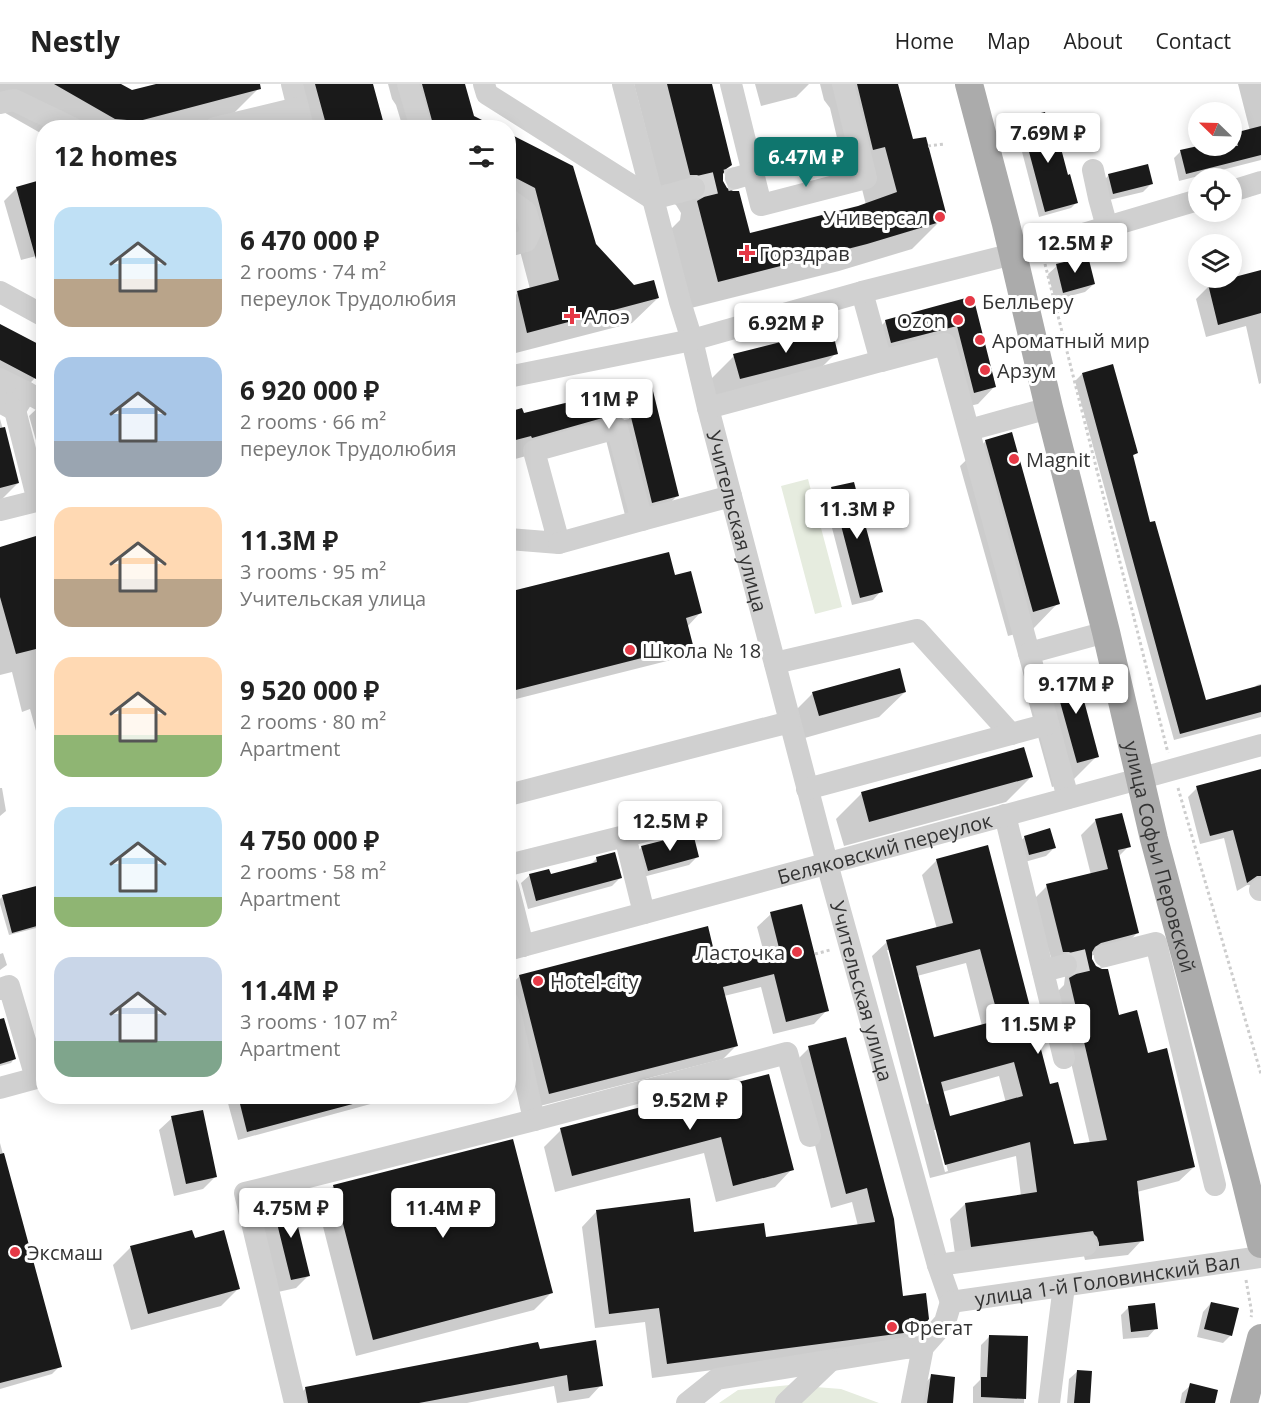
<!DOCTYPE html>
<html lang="en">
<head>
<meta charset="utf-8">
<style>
	body { margin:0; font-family:"Open Sans",sans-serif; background:#f6f6f6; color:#222; height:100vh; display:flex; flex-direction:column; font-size:22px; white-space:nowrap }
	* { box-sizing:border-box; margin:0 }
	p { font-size:20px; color:#767676 }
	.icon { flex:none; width:33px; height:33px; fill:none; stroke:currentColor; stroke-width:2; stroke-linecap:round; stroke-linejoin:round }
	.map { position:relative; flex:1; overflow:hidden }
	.sheet { position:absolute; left:36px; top:36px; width:480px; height:984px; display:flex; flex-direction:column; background:#fff; border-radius:24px; box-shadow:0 3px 15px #0003 }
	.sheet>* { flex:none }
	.needle { width:39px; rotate:293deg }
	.tools { position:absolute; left:1188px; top:18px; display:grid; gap:12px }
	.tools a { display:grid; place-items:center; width:54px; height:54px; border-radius:50%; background:#fff; box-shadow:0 3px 15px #0003; font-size:30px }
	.price { position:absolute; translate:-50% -51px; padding:0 14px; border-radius:6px; background:#fff; color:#222; font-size:20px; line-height:39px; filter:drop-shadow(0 2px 3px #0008) }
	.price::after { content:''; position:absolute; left:50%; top:36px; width:18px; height:14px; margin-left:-9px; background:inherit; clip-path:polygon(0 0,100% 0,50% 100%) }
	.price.current { background:#0f766e; color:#fff }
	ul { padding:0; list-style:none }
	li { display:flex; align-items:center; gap:18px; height:150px; padding:0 18px }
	li span { display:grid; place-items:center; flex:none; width:168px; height:120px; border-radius:18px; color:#555 }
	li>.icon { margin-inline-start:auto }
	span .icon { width:72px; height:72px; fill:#fffc; stroke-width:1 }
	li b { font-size:26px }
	h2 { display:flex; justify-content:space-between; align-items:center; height:72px; padding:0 18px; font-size:26px }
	header { display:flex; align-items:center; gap:36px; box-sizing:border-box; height:84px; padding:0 30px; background:#fff; border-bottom:2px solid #e0e0e0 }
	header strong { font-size:28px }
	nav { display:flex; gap:33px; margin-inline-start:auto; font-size:21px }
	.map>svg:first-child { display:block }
	.green { fill:#e6ecdf }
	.shadow { fill:#0003; fill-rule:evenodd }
	.building { fill:#1a1a1a; fill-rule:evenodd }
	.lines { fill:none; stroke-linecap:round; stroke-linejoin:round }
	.minor-tunnel { stroke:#d6d6d6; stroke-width:22; stroke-dasharray:22 11; stroke-linecap:butt }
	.path { stroke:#cdcdcd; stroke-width:3; stroke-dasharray:3 3; stroke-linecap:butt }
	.minor { stroke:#d0d0d0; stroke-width:22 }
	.major { stroke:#ababab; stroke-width:28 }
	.poi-dot { fill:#e63946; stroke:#fff; stroke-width:2 }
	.labels { text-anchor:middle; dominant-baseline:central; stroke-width:6; stroke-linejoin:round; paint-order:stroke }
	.poi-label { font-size:20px; fill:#333; stroke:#fff; text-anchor:start }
	.street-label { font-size:20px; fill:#333; stroke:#fff }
</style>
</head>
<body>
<header>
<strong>Nestly</strong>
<nav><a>Home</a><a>Map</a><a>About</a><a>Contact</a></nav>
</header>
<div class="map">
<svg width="1261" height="1319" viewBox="0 0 1261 1319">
	<rect width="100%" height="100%" fill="#fff"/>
	<path class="green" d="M808 395 842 523 815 530 781 402Z
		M790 1301 841 1305 879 1319H719L738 1306Z"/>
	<path class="shadow" d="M0 0H118L132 8 162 0H258L259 4 222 41 211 44H44V51L0 26Z
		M287 0H372L384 44H298Z
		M388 0H464L473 33 494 44H403L396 21 392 15Z
		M634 0H710L731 81 722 89 721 98 749 151 866 121 858 89 846 92 830 24 824 16 820 0H897L912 57 939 138 912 165 839 187 691 224 671 145 680 136 681 129 676 121 669 117H664Z
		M755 0H809L796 13 761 22Z
		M1238 0H1261V76L1179 97 1174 74 1181 67 1204 62H1232V54L1235 50 1250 47Z
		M1021 36 1051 57 1076 119 1071 124 1039 133 1015 41Z
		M508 51 595 161 633 203 658 214 632 239 508 271V218L518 209 530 205 510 129 508 128Z
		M1109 91 1151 100 1143 108 1105 117 1100 100Z
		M17 104 44 170 21 176 4 117Z
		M1057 182 1094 200 1085 208 1055 216 1048 190Z
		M1261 188V299L1259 300 1246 242 1206 253 1196 215 1209 202Z
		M972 214 995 302 978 320 957 325 940 258 874 275 869 254 886 237Z
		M0 242 35 294 0 330Z
		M836 269 811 294 714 320 709 297 734 272Z
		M1082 290 1136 369 1132 373 1149 440 1205 618 1253 605 1257 601 1261 600V633L1174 656 1075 297Z
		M622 306 677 412 653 436 628 443 606 356 588 355 508 377V329L523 331ZM629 332V335L619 337 618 334Z
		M44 318V374H41L29 332Z
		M0 335 18 399 0 417Z
		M986 357 1058 519 1033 545 1008 552 960 382Z
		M832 405 881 507 873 516 852 521 824 413Z
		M0 464 44 484V676L30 625 22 628 12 588 0 591Z
		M673 493 700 529 687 543 692 561 679 574 508 617V510Z
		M1053 590 1097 672 1072 697 1052 703 1028 616Z
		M905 608 879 633 794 657 788 634 813 609Z
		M1261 687V801L1257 802 1247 801 1237 807 1224 754 1200 760 1188 713 1197 704Z
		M1031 693 1006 718 844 762 836 735 862 709Z
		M0 704H2L6 727 0 732Z
		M1096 736 1129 762 1118 773 1137 849 1123 864 1090 872 1118 932 1146 970 1194 1083 1179 1097 1137 1108 1142 1156 1128 1171 1085 1176 1083 1168 956 1177 950 1135 965 1120 1021 1112 1016 1072 930 1094 872 872 887 858 937 845 922 791 937 776 1049 1002 1073 1062 1090 1060 1055 910 1064 901 1065 893 1061 886 1054 882 1032 817 1047 802 1091 791 1081 751ZM887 866H890L930 1019 927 1020ZM966 879 982 942 933 955 917 892ZM999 992 1006 1019 949 1034 942 1008ZM934 1046H937L948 1087 945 1088Z
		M1025 753 1054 764 1046 772 1021 779 1016 761Z
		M642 763 698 772 689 781 639 794 634 771Z
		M596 775 620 794 612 802 528 825 521 799 530 791 549 792 589 782Z
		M44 801V842L9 851 0 820V815L3 812Z
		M771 830 827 926 814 940 773 950 761 903 724 912 737 961 723 975 536 1023 508 915V903L520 892 716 881 764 869 757 843Z
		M3 869 7 881 0 886V870Z
		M0 947 14 975 11 979 0 982Z
		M845 954 902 1214 918 1246 903 1261 652 1294 645 1238 595 1244 582 1143 596 1128 693 1150 764 1154 858 1142 852 1118 831 1124 794 979 809 964Z
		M768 992 792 1085 775 1103 716 1118 704 1069 555 1108 544 1063 561 1046Z
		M226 1012H400L238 1056Z
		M172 1034 215 1093 203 1105 174 1112 159 1046Z
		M0 1059 60 1282 52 1290 0 1305Z
		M334 1102 551 1209 534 1226 356 1272 317 1119Z
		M272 1121 309 1191 296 1204 278 1208 260 1133Z
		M130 1164 238 1205 221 1222 131 1246 113 1181Z
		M1211 1219 1231 1251 1223 1259 1197 1253 1203 1228Z
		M1129 1223 1156 1244 1148 1253 1123 1255 1121 1231Z
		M990 1252 1027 1253 1024 1319H973V1303L980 1296 981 1261Z
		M538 1267 601 1301 589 1314 557 1319 554 1302 467 1319H294V1316L306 1304Z
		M1078 1287 1088 1319H1067L1069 1295Z
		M932 1292 951 1319H921L924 1300Z
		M1191 1301 1213 1319H1180L1182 1309Z"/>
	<path class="building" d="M54 0H121L132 6 156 0H260L261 5 139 37 115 35Z
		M315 0H373L385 44H327Z
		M422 0H465L474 32 498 44H434Z
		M667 0H712L732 81 726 85 723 90V97L727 104 733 107H739L750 149 858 122 897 108 885 63 873 66 857 0H898L913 55 926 53 946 129 940 138 867 160 718 198 697 117 704 113 707 108V101L703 94 697 91H690Z
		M1045 28 1052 55 1058 53 1068 91 1070 90 1078 119 1045 128 1020 34Z
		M1261 42V71L1186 90 1180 66 1198 62H1238L1234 49Z
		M508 49 573 82 596 160 634 201 654 196 659 214 527 249 517 207 559 196 535 104 508 90Z
		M1148 80 1153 100 1113 110 1108 90Z
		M44 95V186H39L16 103Z
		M1088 172 1095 200 1063 209 1056 180Z
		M1261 186V229L1218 241 1208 200Z
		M973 212 996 303 974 309 957 242 891 259 885 236Z
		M0 240 44 263V282L36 295 0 276Z
		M832 245 838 270 740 295 733 270Z
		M1113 280 1138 369 1133 371 1150 438 1155 437 1206 616 1261 601V628L1180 650 1082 289Z
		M652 303 679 412 652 419 631 333 626 334 620 331H613L532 354 531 352 508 358V328L522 324 524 329 623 305 624 310Z
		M5 343 19 399 0 404V344Z
		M1012 348 1060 520 1033 528 985 356Z
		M854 398 883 508 860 514 831 403Z
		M36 452 44 478V563L16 570 0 513V463Z
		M669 468 675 491 691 487 702 529 686 534 693 561 508 608V508Z
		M1075 583 1099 673 1077 679 1052 589Z
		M900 584 906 608 819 632 812 608Z
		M1024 663 1033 693 869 738 861 708Z
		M1261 685V792H1257L1247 799 1233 746 1210 752 1196 702Z
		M1122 729 1131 763 1118 766 1139 849 1101 859 1095 863 1092 868V875L1096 882 1102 885H1108L1119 931 1137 926 1148 969 1167 964 1195 1083 1137 1097 1144 1157 1099 1162V1159L1097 1153 1094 1150 1093 1147 971 1163 965 1119 1037 1108 1030 1058 945 1081 886 856 953 839 936 775 988 761 1050 1000 1058 998 1074 1060 1107 1056 1069 894 1076 890 1079 884V878L1075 871 1069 868H1063L1046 800 1108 785 1095 735ZM980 865 999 936 934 953 916 882ZM1014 978 1023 1012 950 1032 941 998Z
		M1050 744 1056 764 1029 771 1024 752Z
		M693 749 699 773 648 787 641 762Z
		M615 768 622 794 536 817 529 790 549 785 551 790 597 778 596 773Z
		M44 800V840L12 849 2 811Z
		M802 820 829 927 786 938 774 890 723 903 738 962 549 1010 519 891 708 842 717 880 779 864 770 828Z
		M4 934 16 975 0 980V935Z
		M846 953 894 1135 903 1212 926 1209 929 1235 919 1247 667 1280 659 1224 609 1230 596 1126 690 1114 694 1148 764 1139 766 1153 875 1138 867 1104 846 1110 808 962Z
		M769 990 794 1086 733 1102 721 1053 572 1092 560 1044Z
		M238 1012H363L364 1017 247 1048Z
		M203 1026 217 1093 186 1100 171 1032Z
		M513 1055 553 1209 373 1256 333 1101Z
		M4 1069 62 1283 0 1299V1070Z
		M291 1114 310 1192 291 1196 272 1119Z
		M192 1146 195 1154 224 1146 240 1205 148 1230 130 1162Z
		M1211 1218 1239 1224 1232 1252 1204 1245Z
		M1155 1219 1158 1245 1131 1248 1128 1222Z
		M989 1251 1028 1252 1026 1315 981 1313V1293H987Z
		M596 1256 603 1302 569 1307 567 1291 419 1319H308L305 1303 538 1258 540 1265Z
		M1077 1286 1092 1287 1090 1319H1074Z
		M931 1290 955 1293 953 1319H927Z
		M1190 1299 1218 1306 1215 1319H1185Z"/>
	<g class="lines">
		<path class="minor-tunnel" d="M694 104 736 94
			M1066 881 1105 872"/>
		<path class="path" d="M928 62 944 60
			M1045 180 1168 669
			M1178 704 1261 990
			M815 870 830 866
			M1246 1196 1252 1230 1251 1233"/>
		<g class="minor">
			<path d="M292 0 303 44"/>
			<path d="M408 0 421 44"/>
			<path d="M484 0 487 10 653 115 694 104"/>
			<path id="s1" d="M623 0 680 218 692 256 708 324 831 794 938 1181 951 1218"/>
			<path d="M731 0 753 89"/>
			<path d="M0 19 14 16 72 44"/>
			<path d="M215 44 298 24"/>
			<path d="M1093 86 1099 114 1107 143"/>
			<path d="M736 94 753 89 761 121 866 94 843 0"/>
			<path d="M1232 107 1261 98"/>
			<path d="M508 115 526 128 531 146 526 157 508 162"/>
			<path d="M0 208 44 232"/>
			<path d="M862 208 881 277 945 260 1029 569 1106 548"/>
			<path d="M508 293 692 256 862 208 1029 166 1198 116"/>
			<path d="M0 295 26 308"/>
			<path d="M0 318 15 326 26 308 44 318"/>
			<path d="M708 324 881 277"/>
			<path d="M15 326 38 417"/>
			<path d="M969 346 1049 324"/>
			<path d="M0 426 44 415"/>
			<path d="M508 455 559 459 534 367 617 344 642 436 731 412"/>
			<path d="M559 459 642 436"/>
			<path d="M1029 569 1068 714"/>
			<path d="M775 579 917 546 1011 650"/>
			<path d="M807 705 1048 640"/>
			<path d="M508 711 790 638"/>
			<path d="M1005 731 1064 974"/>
			<path d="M508 781 625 752"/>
			<path d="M508 803 523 862"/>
			<path d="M1260 806 1261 805"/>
			<path d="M644 829 625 752 701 733"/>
			<path id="s2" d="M508 866 1128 698 1261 661"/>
			<path d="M1105 872 1156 859 1215 1101"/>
			<path d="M1043 887 1066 881"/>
			<path d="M0 905 9 902 36 994"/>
			<path d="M508 918 534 1036"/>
			<path d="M0 1004 44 992"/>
			<path d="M938 1181 1086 1161"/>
			<path id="s3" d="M951 1218 1261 1173"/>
			<path d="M295 1319 245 1109 534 1036 787 969 810 1052"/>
			<path d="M687 1319 717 1295 906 1264 923 1263"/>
			<path d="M786 1319 830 1277"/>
			<path d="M912 1319 923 1263 945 1238 951 1218"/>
			<path d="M1049 1319 1064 1202"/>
		</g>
		<g class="major">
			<path id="s4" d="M969 0 1006 140 1049 324 1106 548 1154 755 1245 1095 1261 1160"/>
			<path d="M1244 1319 1261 1254"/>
		</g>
	</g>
	<g class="poi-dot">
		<circle cx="940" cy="133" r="6"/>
		<path d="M744 160h6v6h6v6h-6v6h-6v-6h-6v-6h6z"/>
		<circle cx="970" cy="217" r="6"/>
		<path d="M569 223h6v6h6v6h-6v6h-6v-6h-6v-6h6z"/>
		<circle cx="958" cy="236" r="6"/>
		<circle cx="980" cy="256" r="6"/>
		<circle cx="985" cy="286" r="6"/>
		<circle cx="1014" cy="375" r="6"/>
		<circle cx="630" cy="566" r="6"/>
		<circle cx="797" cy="868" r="6"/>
		<circle cx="538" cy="897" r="6"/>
		<circle cx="15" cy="1168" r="6"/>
		<circle cx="892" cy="1243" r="6"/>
	</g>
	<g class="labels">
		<g class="poi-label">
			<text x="928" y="133" text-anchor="end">Универсал</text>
			<text x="759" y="169">Горздрав</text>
			<text x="982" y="217">Белльеру</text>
			<text x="584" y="232">Алоэ</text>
			<text x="946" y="236" text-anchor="end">Ozon</text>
			<text x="992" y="256">Ароматный мир</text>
			<text x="997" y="286">Арзум</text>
			<text x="1026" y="375">Magnit</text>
			<text x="642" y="566">Школа № 18</text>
			<text x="785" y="868" text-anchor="end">Ласточка</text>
			<text x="550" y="897">Hotel-city</text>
			<text x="27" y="1168">Эксмаш</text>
			<text x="904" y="1243">Фрегат</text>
		</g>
		<g class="street-label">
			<text stroke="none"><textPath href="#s1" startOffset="452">Учительская улица</textPath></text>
			<text stroke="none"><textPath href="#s2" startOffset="390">Беляковский переулок</textPath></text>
			<text stroke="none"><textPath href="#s4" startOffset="796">улица Софьи Перовской</textPath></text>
			<text stroke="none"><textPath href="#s1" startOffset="938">Учительская улица</textPath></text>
			<text stroke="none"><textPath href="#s3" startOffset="158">улица 1-й Головинский Вал</textPath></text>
		</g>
	</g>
</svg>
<div class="tools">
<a><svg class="needle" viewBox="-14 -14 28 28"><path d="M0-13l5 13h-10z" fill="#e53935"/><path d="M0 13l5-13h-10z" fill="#767676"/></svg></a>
<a><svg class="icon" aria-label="locate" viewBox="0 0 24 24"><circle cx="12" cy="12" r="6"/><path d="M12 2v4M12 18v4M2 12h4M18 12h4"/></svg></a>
<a><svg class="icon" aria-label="layers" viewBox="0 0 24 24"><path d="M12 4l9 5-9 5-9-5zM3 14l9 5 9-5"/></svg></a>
</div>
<b class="price" style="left:1048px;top:80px">7.69M ₽</b>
<b class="price current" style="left:806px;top:104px">6.47M ₽</b>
<b class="price" style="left:1075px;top:190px">12.5M ₽</b>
<b class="price" style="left:786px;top:270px">6.92M ₽</b>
<b class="price" style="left:609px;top:346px">11M ₽</b>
<b class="price" style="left:857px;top:456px">11.3M ₽</b>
<b class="price" style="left:1076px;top:631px">9.17M ₽</b>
<b class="price" style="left:670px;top:768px">12.5M ₽</b>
<b class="price" style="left:1038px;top:971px">11.5M ₽</b>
<b class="price" style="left:690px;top:1047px">9.52M ₽</b>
<b class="price" style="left:291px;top:1155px">4.75M ₽</b>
<b class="price" style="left:443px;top:1155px">11.4M ₽</b>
<section class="sheet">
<h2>12 homes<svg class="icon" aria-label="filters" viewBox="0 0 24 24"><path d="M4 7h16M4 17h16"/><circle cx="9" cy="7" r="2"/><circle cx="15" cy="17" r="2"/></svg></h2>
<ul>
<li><span style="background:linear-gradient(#bfe0f5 60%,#b9a48a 0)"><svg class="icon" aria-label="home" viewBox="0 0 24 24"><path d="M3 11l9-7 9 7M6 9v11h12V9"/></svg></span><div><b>6 470 000 ₽</b><p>2 rooms · 74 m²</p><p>переулок Трудолюбия</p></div></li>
<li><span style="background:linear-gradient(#a9c7e8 70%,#9aa5b1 0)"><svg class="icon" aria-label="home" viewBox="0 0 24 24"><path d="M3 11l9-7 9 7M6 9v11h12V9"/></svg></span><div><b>6 920 000 ₽</b><p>2 rooms · 66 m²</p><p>переулок Трудолюбия</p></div></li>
<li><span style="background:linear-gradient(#ffd9b3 60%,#b9a48a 0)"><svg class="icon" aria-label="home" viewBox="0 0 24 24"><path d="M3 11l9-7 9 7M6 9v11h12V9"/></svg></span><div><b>11.3M ₽</b><p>3 rooms · 95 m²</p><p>Учительская улица</p></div></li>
<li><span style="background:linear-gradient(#ffd9b3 65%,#8fb573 0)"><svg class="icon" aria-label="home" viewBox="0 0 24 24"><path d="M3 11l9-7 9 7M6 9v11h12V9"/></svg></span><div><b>9 520 000 ₽</b><p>2 rooms · 80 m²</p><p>Apartment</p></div></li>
<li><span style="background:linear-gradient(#bfe0f5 75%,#8fb573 0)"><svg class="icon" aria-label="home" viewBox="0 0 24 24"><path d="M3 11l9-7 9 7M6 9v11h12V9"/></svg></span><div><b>4 750 000 ₽</b><p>2 rooms · 58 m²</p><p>Apartment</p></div></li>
<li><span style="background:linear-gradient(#c9d6e8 70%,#7fa58c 0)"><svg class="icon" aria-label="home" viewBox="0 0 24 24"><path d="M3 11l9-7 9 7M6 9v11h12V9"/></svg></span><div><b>11.4M ₽</b><p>3 rooms · 107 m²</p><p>Apartment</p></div></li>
</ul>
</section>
</div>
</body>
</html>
